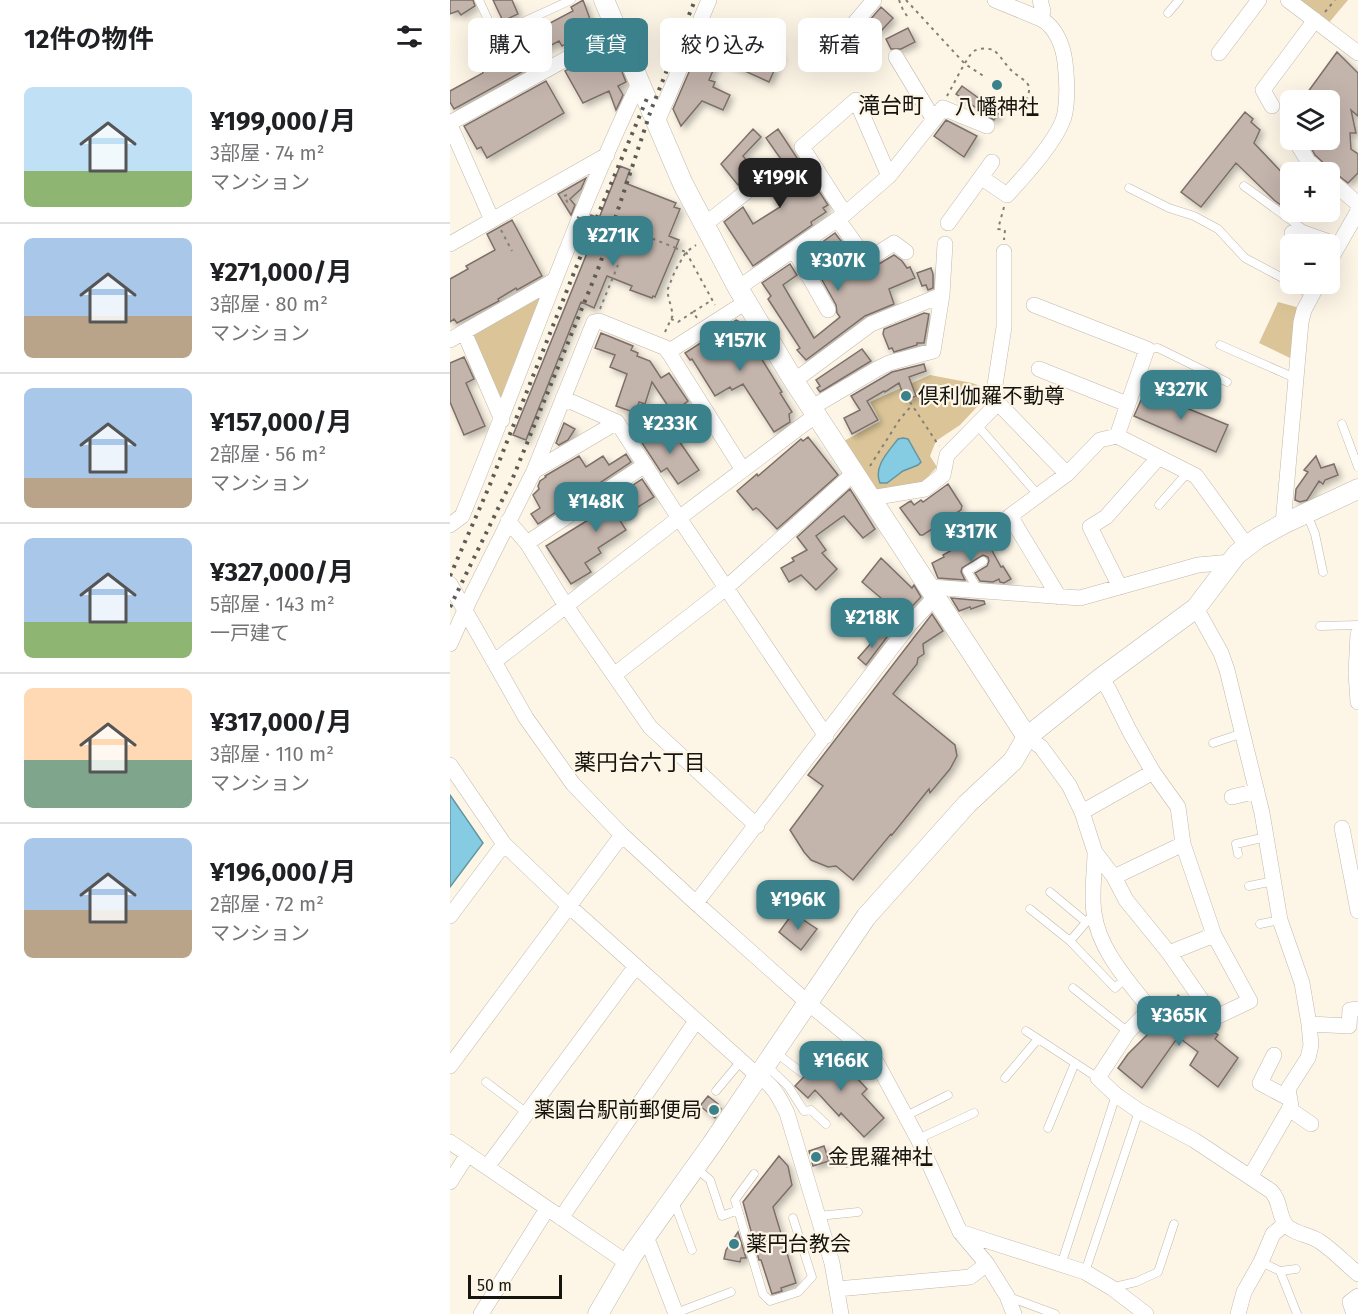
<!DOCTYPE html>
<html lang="ja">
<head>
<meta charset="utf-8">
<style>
	body { margin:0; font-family:"Fira Sans","Noto Sans JP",sans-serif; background:#f2f2f2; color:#202124; height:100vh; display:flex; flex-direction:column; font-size:22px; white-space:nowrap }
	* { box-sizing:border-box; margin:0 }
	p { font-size:20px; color:#757577 }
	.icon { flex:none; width:33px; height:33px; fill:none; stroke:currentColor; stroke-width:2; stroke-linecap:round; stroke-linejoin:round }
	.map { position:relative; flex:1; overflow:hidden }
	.details { display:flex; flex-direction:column; background:#fff; width:450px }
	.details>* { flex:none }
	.guide { position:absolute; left:18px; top:18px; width:570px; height:54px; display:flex; gap:12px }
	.fabs { position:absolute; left:830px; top:90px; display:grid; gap:12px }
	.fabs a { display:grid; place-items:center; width:60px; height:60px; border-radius:9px; background:#fff; box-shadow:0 6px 24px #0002; font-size:30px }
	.scale { position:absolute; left:18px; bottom:15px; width:94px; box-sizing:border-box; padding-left:6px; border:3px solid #16140f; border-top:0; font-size:16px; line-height:21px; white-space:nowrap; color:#16140f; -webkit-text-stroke:4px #fdf6e7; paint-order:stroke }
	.price { position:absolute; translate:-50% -51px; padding:0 14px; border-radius:12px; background:#3b818c; color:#fff; font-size:20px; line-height:39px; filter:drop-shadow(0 2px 3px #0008) }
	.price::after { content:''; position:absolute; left:50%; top:36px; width:18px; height:14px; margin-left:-9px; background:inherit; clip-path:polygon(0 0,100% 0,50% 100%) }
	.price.on { background:#222; color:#fff }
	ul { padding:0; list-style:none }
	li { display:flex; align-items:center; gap:18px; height:150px; padding:0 24px }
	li+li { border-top:2px solid #e0e0e0 }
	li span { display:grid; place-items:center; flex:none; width:168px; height:120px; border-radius:9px; color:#555 }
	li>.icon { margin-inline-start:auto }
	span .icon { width:72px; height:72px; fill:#fffc; stroke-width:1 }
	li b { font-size:26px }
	h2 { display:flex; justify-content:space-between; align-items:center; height:72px; padding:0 24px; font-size:26px }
	.chip { padding:0 21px; border-radius:9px; background:#fff; box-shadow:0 6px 24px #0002; font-size:21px; line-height:54px }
	.chip.on { background:#3b818c; color:#fff }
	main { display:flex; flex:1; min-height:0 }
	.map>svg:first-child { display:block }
	.green { fill:#dbc598 }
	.water { fill:#85cce2; stroke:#6495a3; stroke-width:1.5 }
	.building { fill:#c3b4ac; stroke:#7d6f68; stroke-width:1.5; filter:url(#shadow) }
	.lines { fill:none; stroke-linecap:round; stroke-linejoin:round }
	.service-casing { stroke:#c0b9ac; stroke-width:9 }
	.minor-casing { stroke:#c0b9ac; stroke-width:16 }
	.tertiary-casing { stroke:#c0b9ac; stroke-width:21 }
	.path { stroke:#837f75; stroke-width:2; stroke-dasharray:3 4.5; stroke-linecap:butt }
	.service { stroke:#fff; stroke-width:8 }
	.minor { stroke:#fff; stroke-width:15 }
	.tertiary { stroke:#fff; stroke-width:20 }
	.rail { stroke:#5e5b53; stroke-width:4; stroke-dasharray:3 6; stroke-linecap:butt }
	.path-bridge { stroke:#837f75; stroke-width:2; stroke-dasharray:3 4.5; stroke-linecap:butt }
	.poi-dot { fill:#3b818c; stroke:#fdf6e7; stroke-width:2 }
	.labels { text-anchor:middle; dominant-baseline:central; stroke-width:4.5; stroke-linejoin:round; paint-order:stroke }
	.poi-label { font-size:21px; fill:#16140f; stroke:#fdf6e7; text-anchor:start }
	.neighbourhood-label { font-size:22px; fill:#16140f; stroke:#fdf6e7 }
</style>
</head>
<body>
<main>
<section class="details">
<h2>12件の物件<svg class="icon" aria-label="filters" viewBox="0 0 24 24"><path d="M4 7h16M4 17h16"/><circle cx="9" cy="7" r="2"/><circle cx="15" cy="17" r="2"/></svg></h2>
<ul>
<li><span style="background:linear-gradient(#bfe0f5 70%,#8fb573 0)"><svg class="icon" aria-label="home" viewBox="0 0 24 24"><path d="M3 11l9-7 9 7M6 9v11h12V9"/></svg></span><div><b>¥199,000/月</b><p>3部屋 · 74 m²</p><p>マンション</p></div></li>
<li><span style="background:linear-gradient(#a9c7e8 65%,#b9a48a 0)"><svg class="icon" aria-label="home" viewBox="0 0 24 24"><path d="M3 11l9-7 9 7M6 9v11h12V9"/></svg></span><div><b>¥271,000/月</b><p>3部屋 · 80 m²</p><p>マンション</p></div></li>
<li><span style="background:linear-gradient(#a9c7e8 75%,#b9a48a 0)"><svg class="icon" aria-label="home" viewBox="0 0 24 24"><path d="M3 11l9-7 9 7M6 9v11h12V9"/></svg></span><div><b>¥157,000/月</b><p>2部屋 · 56 m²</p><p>マンション</p></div></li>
<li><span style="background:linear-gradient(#a9c7e8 70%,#8fb573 0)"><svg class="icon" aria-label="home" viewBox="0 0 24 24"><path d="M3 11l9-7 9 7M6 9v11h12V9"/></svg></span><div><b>¥327,000/月</b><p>5部屋 · 143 m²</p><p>一戸建て</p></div></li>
<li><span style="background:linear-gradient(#ffd9b3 60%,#7fa58c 0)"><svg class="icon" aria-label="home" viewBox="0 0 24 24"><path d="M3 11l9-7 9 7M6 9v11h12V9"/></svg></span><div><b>¥317,000/月</b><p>3部屋 · 110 m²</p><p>マンション</p></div></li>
<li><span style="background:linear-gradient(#a9c7e8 60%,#b9a48a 0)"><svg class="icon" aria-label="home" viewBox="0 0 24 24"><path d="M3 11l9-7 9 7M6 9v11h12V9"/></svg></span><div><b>¥196,000/月</b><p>2部屋 · 72 m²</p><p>マンション</p></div></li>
</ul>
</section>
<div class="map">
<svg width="908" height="1314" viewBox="0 0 908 1314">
	<defs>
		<filter id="shadow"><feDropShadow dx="3.5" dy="3.5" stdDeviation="3" flood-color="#0004"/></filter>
	</defs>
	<rect width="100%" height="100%" fill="#fdf6e7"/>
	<path class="green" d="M844 0H898L877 25Z
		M91 295 49 402 20 337Z
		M828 302 850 308 840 358 809 343Z
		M480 375 522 383 536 388 539 394 510 425 486 441 480 456 487 467 471 484 424 491 394 441 430 421 420 402Z"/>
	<path class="water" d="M453 438 458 439 471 462 468 465 453 471 437 483H430C423 467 438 452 448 439Z
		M0 795 33 843 0 887Z"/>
	<path class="building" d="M0 0H23L25 6 11 15 8 11 0 14Z
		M43 0H62L68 14 53 21Z
		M133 0 144 30 112 46 109 41 90 51 95 59 4 109 0 102V91L33 73 22 39 33 36 35 44 43 41 47 55 55 51 57 54 62 51 64 54 88 40 83 32 123 11 121 7Z
		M431 7 443 18 432 30 431 27 422 37 412 29Z
		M258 28 282 39 285 34 331 55 319 82 273 61 272 64 267 61 259 80 265 82 263 87 280 95 273 110 252 101 231 126 223 109Z
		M458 28 465 42 451 49H441L436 39Z
		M152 50 160 65 168 62 176 82 168 86 173 95 166 110 159 91 133 103 115 71Z
		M887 52 908 73V116L901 110 906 133H900L901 149 908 154V173L898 183 880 169 865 155 859 144 864 140H879V100H852Z
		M96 81 114 113 37 158 31 147 27 149 14 126Z
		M512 86 549 113 544 120 530 113 531 111 506 94Z
		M795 112 803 119 801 122 810 130 804 143 840 181V212L824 200 786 163 751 207 731 192Z
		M496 120 527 136 514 157 484 136Z
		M303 129 311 137 293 156 306 172 288 185 271 164Z
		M328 129 378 205 373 208 376 212 361 222 362 225 303 266 274 222 293 207 303 224 330 207 320 189 330 183 328 179 340 172 316 138Z
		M170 166 180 170 175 183 226 203 224 207 230 209 219 236 229 240 205 297 203 296 202 298 180 290 182 286 157 276 144 308 131 302 76 440 63 435 146 231 137 227 141 215 149 218Z
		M136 178 131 189 120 199 125 205 121 215 108 194Z
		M62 220 92 276 67 290 66 288 48 299 49 301 7 323 4 319 0 322V279L18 269 16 266 45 250 37 234Z
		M385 233 412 269 422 268 444 255 452 261 457 268 460 267 465 278 439 289 444 304 415 316 356 360 347 350 350 348 318 299 321 296 312 283 340 264 347 275 333 285 364 338 390 317 387 313 386 305 357 253Z
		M481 268 483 274V288L478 290 476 285 472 286 467 273Z
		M474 313 479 314 474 343H467V345L444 352 442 348 439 349 433 334 434 329Z
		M286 320 290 322 296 331 295 332 332 392 330 393 342 412 339 414 340 422 324 432 293 384 282 390 280 387 265 396 242 359 240 360 235 353Z
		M151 333 183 346 181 350 188 353 187 356 200 361 211 378 219 373 238 401 233 405 239 415 228 421 202 382 195 404 189 402 186 413 166 406 177 374 160 367 165 355 145 348Z
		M412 349 421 361 370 392 367 388 370 386 366 380Z
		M14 357 24 379 16 383 35 426 14 435 0 402V363Z
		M474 364 476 371 459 377 466 396 455 400 449 383 435 392 434 391 417 401 428 420 402 434 394 418 410 410 401 396 442 372Z
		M695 391 778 425 766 452 684 416Z
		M114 423 125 429 118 440 109 445 106 443Z
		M218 425 249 470 228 484 217 468 211 472 192 443Z
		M358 437 388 475 327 529 309 510 306 508 303 510 287 491 307 474 308 476 351 439 353 441Z
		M176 454 181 462 88 524 81 514 90 508 83 495 89 489 88 486 90 481 96 477 95 476 129 456 136 467 153 456 159 465Z
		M866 456 871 468 884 464 888 475 875 480 873 484 869 481 857 500 850 502 845 500 846 489 858 472 854 470Z
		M192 479 204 497 169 519 176 530 148 548 151 553 135 563 141 572 121 584 96 546 164 504 160 500Z
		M498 484 512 506 511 510 473 535H470L450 508 459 502 461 501 464 505 471 500 473 502Z
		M400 489 425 529 413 538 394 516 392 517 366 536 376 550 372 553 387 569 366 590 351 575 339 582 331 568 344 561 342 558 357 550 347 537Z
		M534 536 551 567 553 566 561 579 554 583 550 582 549 579 543 582 530 581 525 573 537 566 539 561 538 557 533 555 512 568 511 572 515 580 488 578 482 563 494 557 493 555 512 544 513 546Z
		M431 558 462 588 464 585 471 597 440 629 431 622 434 619 429 615 438 604 412 582Z
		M501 598 534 601 535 604 521 609 520 607 509 611Z
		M482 614 493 631 473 644 474 654 468 658 467 664 443 694 505 745 507 756 500 769 480 793 479 789 442 835 441 834 403 880 386 866 378 867 361 860 354 852 340 830 373 786 358 775Z
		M431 632 437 637 416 665 408 658Z
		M343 913 367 929 351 950 329 932Z
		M728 995 747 1011 742 1017 768 1035 765 1039 788 1058 768 1087 740 1065 748 1052 728 1037 692 1088 668 1068 678 1054 705 1027Z
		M389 1050 400 1060 395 1065 417 1089 412 1094 434 1118 414 1137 391 1113 389 1116 365 1090 358 1098 345 1086 375 1055 380 1059Z
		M258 1096 268 1104 267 1106 271 1109 265 1118 250 1106Z
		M374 1146 379 1161 363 1166 359 1151Z
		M329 1156 338 1166 342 1185 323 1207 346 1283 331 1288 332 1291 322 1294 311 1260H309L293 1202Z
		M288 1232 296 1258H291L290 1262 274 1259 276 1250Z"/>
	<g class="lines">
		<defs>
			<path id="service" d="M29 0 45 35 121 0
				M718 13 729 0
				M794 186 853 229 890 242
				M679 188 719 208 744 216 768 229 795 258 840 282
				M842 284 862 295
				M770 345 845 378
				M697 349 708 348 777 382
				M892 424 908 467
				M527 425 589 496
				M709 505 738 472
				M857 514 865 534 873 572
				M528 590 517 571 533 561
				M870 626 908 625
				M763 743 793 733
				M788 854 786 844 816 837
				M799 886 824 881
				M600 892 636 922
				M580 909 620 941 665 988 676 978
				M810 924 830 920
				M620 941 639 919
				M623 988 678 1032
				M576 1031 648 1078
				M325 1052 351 1072
				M316 1065 338 1086 354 1111 361 1110 376 1124
				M555 1078 588 1039
				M36 1082 77 1113
				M266 1091 291 1061
				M456 1116 498 1095
				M598 1128 625 1063
				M468 1139 524 1113
				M397 1163 463 1158 478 1164
				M246 1168 260 1180 272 1216 288 1210 313 1294 320 1301 348 1292 362 1277 343 1218
				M221 1203 226 1207 242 1250
				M288 1210 285 1200 304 1174
				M368 1216 408 1212
				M811 1262 830 1271 847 1314
				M611 1265 666 1095
				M830 1271 846 1269
				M635 1272 689 1111
				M664 1287 686 1282 708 1272 724 1224
				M559 1297 605 1314
				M226 1313 281 1292"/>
			<path id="minor" d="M545 0 591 19
				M838 0 908 53
				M402 26 424 0
				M769 53 809 0
				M446 57 484 120
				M822 106 813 90 865 20
				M207 122 259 0
				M0 123 167 31
				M0 125 42 220
				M845 140 858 161 871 172
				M532 178 557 195C574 177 611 136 615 113 618 96 617 79 615 62 613 46 606 27 591 19L593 11 590 0
				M879 179 908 204
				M395 214 352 147 406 100 439 176
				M388 220 417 260 444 243 456 252
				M498 223 542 162
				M254 225 314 178
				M842 233 863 244
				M0 244 157 155
				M344 250 378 310
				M879 262 908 211
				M288 288 395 214 439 176 493 108 537 126
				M584 305 697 349 667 436
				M14 332 52 420
				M0 340 105 280
				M218 352 296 302
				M589 369 677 404
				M344 381 421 324 492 295
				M113 398 167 422 229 518 376 736
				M548 403 617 474
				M361 408 427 369 439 363 483 351 492 295 495 244
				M84 471 167 422
				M421 500 427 497 475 489 493 475 497 455 548 403 545 385 554 327V252
				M58 521 77 543 116 606 200 727 307 826
				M833 524 851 322 854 310 868 284
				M0 525 12 516C72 372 122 222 190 81
				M77 543 195 465
				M0 584 76 718 123 784 172 835 246 903 357 1002 420 1054 428 1065 468 1139 510 1232 537 1264 557 1296 564 1314
				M480 587 630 598 748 565 781 562
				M670 587 640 527 656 517 709 457
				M609 597 560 516 617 474 650 440 667 436 746 476 797 546
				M746 608 771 653 777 670 812 813 830 920 852 983 859 1024 861 1045 858 1058 838 1089 841 1106 800 1177
				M908 634 906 673 908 702
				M0 644 19 601 84 471 144 322 149 321 216 348 293 470
				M45 661 229 518 366 415
				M164 675 276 588 404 473
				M577 737 591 747 619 785 632 812 645 852 664 877 676 900 719 953 764 1018 800 1001 764 935 733 844 728 807 703 772 680 732 659 690 651 678
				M0 765 54 844 119 906 308 1076C323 1084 330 1099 337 1113L382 1263 391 1314
				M782 797 807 791
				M632 812 703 772
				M892 828 905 895
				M645 852C645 871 641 893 644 913 649 950 678 981 700 1009L678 1032 648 1078 666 1095 689 1111 744 1140 821 1191C831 1201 828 1215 836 1225 844 1234 859 1234 869 1241 883 1250 895 1263 908 1274
				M664 877 733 844
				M908 894 905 895 908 911
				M246 903 460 624 486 596
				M0 916 54 844
				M719 953 764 935
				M859 1024 899 1026 900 1010 908 1009
				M824 1055 810 1083 840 1099
				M0 1066 172 835
				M839 1109 861 1124
				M0 1142 179 1264
				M37 1167 186 966
				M0 1182 18 1154
				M111 1218 246 1021
				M510 1232 635 1272 662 1288 696 1314
				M193 1240 199 1244 226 1314
				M387 1289 520 1277 537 1264
				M31 1314 97 1209
				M788 1314 794 1292 811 1262 823 1234 835 1224
				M904 1314 900 1302 908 1296"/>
			<path id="tertiary" d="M154 0 233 184 288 288 344 381 577 737
				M148 1314 183 1254 262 1144 416 917 517 804 563 761 577 737 651 678 746 608 787 554 808 538 833 524 908 489"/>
		</defs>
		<use href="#service" class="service-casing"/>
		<use href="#minor" class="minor-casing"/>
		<use href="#tertiary" class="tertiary-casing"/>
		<path class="path" d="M449 0 453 10 459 19
			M456 0 515 64 535 77
			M875 12 885 0
			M497 96C503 86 517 56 524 51 529 48 538 48 543 50 550 54 556 66 562 71 567 76 578 81 579 87 580 95 574 108 567 111L549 99
			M117 195 114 196 119 205
			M554 207 548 229 555 230 554 240
			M51 230 62 251
			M151 230 152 228
			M164 232 168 225 226 248
			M225 248 236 252 246 245
			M236 252 265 305
			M150 309 168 265
			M247 318 243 312 262 300
			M221 319 228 322 243 312
			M215 332 223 315 217 291 225 271 236 252
			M460 402 489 446
			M420 466 450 419 462 405"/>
		<use href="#service" class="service"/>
		<use href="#minor" class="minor"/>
		<use href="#tertiary" class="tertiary"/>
		<path class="rail" d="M0 576 39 487 131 255 198 96
			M0 607 62 480 150 264 201 110 245 0"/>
		<path class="path-bridge" d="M127 217 164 232"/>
	</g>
	<g class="poi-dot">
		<circle cx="547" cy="85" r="6"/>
		<circle cx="456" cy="396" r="6"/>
		<circle cx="264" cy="1110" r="6"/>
		<circle cx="366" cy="1157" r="6"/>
		<circle cx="284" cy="1244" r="6"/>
	</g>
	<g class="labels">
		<g class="poi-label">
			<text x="547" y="107" text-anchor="middle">八幡神社</text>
			<text x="468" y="396">倶利伽羅不動尊</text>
			<text x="252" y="1110" text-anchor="end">薬園台駅前郵便局</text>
			<text x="378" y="1157">金毘羅神社</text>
			<text x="296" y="1244">薬円台教会</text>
		</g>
		<g class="neighbourhood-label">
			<text x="441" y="105">滝台町</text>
			<text x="190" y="762">薬円台六丁目</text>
		</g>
	</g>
</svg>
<div class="fabs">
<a><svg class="icon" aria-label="layers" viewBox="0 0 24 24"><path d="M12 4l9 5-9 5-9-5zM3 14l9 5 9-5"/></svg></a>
<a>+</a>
<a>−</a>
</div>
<div class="scale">50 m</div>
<b class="price on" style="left:330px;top:209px">¥199K</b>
<b class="price" style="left:163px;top:267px">¥271K</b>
<b class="price" style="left:388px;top:292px">¥307K</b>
<b class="price" style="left:290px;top:372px">¥157K</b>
<b class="price" style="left:731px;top:421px">¥327K</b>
<b class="price" style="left:220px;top:455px">¥233K</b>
<b class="price" style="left:146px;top:533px">¥148K</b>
<b class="price" style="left:521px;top:563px">¥317K</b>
<b class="price" style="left:422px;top:649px">¥218K</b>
<b class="price" style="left:348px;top:931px">¥196K</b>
<b class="price" style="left:729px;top:1047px">¥365K</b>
<b class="price" style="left:391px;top:1092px">¥166K</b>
<div class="guide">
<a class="chip">購入</a>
<a class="chip on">賃貸</a>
<a class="chip">絞り込み</a>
<a class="chip">新着</a>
</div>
</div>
</main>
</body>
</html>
